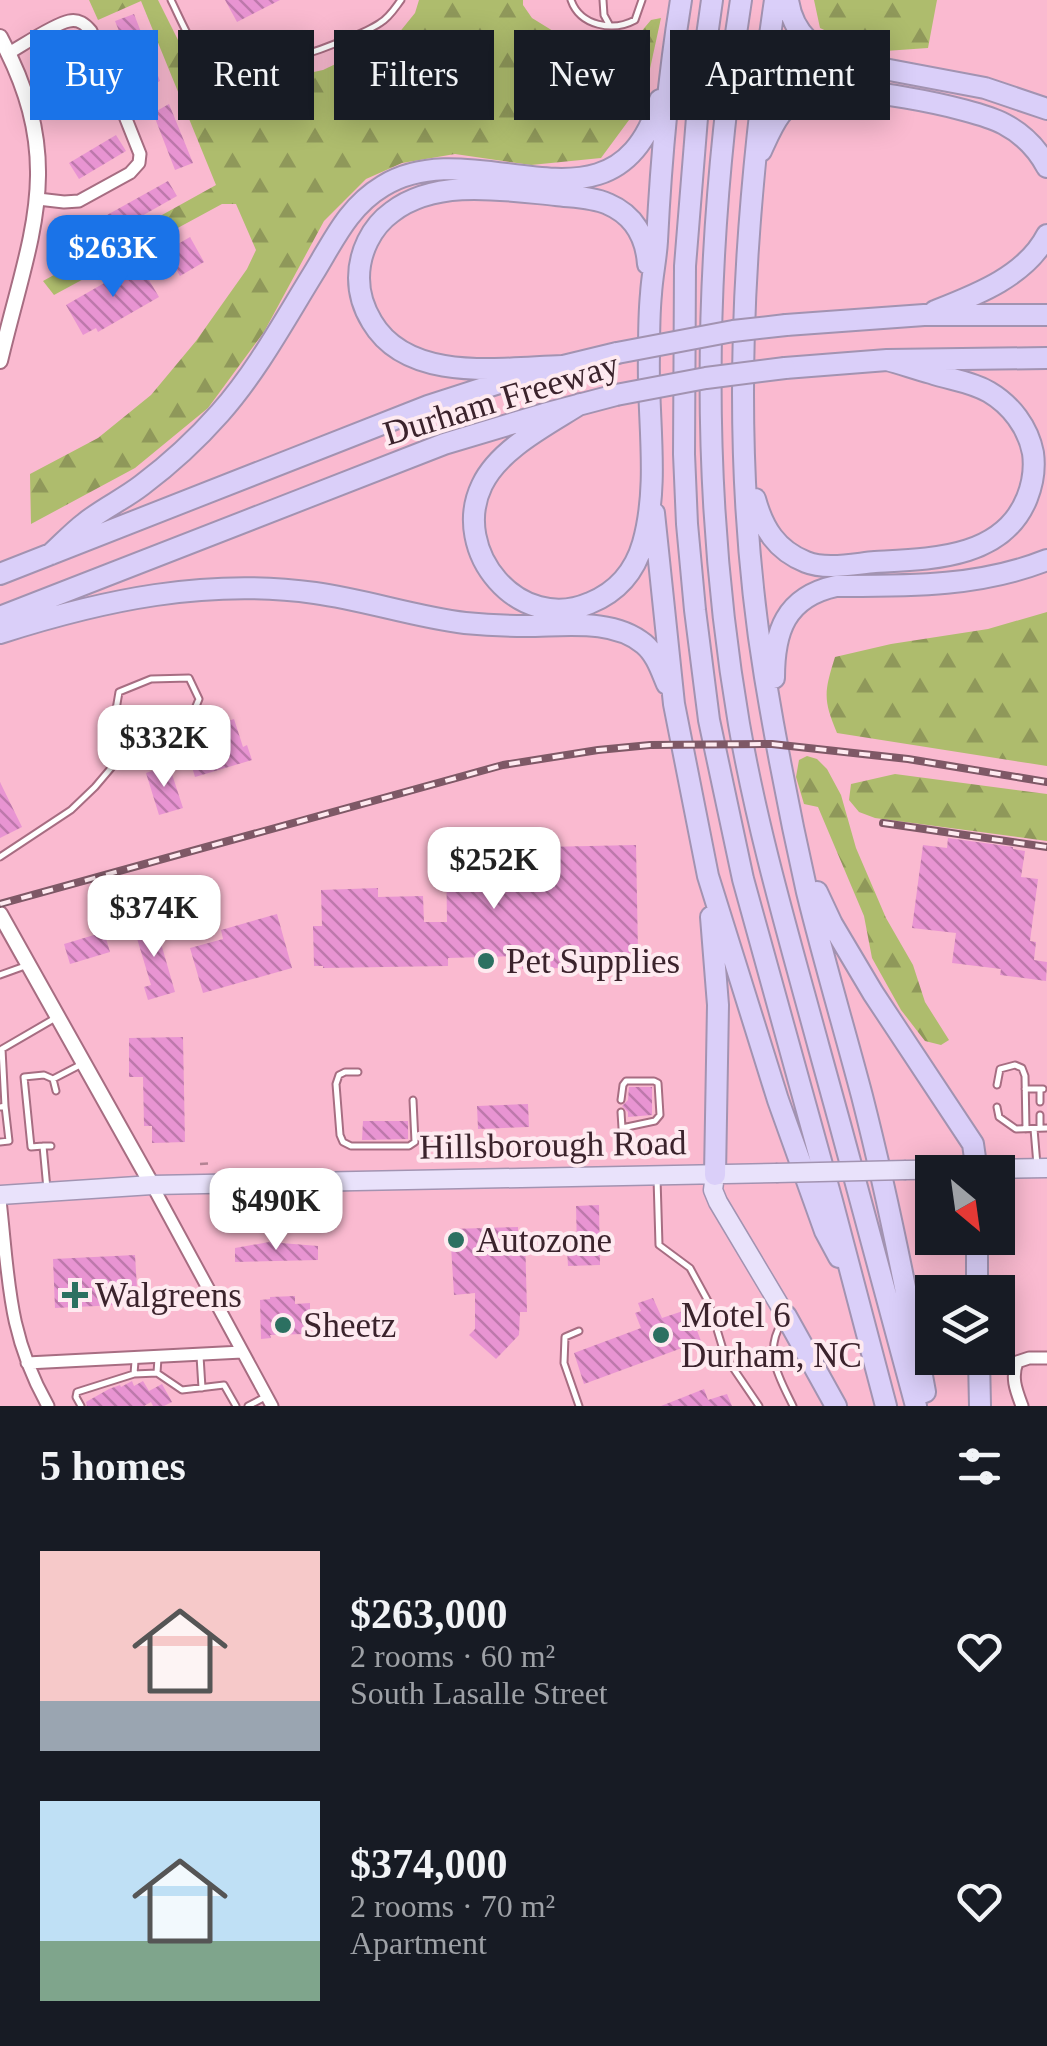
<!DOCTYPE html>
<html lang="en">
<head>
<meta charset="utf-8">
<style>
	body { margin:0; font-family:Georgia,serif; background:#242831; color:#f1f3f6; height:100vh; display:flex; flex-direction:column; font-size:38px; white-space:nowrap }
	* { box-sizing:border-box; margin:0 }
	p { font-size:32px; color:#9ea1a6 }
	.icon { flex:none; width:55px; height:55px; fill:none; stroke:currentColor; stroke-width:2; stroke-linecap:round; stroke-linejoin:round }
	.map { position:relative; height:1406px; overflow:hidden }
	.panel { display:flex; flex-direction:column; background:#171b24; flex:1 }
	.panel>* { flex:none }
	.hud { position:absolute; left:30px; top:30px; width:988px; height:90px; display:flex; gap:20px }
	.needle { width:65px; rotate:151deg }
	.fabs { position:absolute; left:915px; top:1155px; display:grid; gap:20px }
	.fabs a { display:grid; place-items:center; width:100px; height:100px; border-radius:0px; background:#171b24; box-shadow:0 5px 25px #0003; font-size:50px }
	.price { position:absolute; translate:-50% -85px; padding:0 22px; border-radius:20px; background:#fff; color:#222; font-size:32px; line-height:65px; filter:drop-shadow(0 2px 5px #0008) }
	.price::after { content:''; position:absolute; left:50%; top:60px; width:30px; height:22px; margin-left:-15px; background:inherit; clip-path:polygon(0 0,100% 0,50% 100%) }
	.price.on { background:#1a73e8; color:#fff }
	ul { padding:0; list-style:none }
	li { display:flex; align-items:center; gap:30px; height:250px; padding:0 40px }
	li span { display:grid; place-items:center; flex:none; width:280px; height:200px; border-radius:0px; color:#555 }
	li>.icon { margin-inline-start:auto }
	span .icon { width:120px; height:120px; fill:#fffc; stroke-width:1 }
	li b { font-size:42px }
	h2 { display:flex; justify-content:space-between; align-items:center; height:120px; padding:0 40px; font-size:42px }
	.tag { padding:0 35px; border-radius:0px; background:#171b24; box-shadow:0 5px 25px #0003; font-size:35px; line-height:90px }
	.tag.on { background:#1a73e8; color:#fff }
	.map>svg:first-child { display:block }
	.forest { fill:url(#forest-firs) }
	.building { fill:url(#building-back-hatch) }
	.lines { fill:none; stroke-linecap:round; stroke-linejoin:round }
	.service-casing { stroke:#a76d82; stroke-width:9 }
	.minor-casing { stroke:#a76d82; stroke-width:15 }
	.tertiary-casing { stroke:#a76d82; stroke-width:18 }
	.primary-casing { stroke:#a293b1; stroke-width:21 }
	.motorway-casing { stroke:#a293b1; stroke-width:24 }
	.path { stroke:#b48394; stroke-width:2.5; stroke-dasharray:8 8; stroke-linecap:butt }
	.service { stroke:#fff; stroke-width:5 }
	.minor { stroke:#fff; stroke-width:11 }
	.tertiary { stroke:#fff; stroke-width:14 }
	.primary { stroke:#e9e2fb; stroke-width:18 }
	.motorway { stroke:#dacff9; stroke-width:20 }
	.rail-casing { stroke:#7e5866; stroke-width:8 }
	.rail { stroke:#feeaf0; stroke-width:4; stroke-dasharray:11; stroke-linecap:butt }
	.primary-bridge-casing { stroke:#a293b1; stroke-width:21; stroke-linecap:butt }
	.motorway-bridge-casing { stroke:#a293b1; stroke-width:24; stroke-linecap:butt }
	.primary-bridge { stroke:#e9e2fb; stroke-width:18 }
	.motorway-bridge { stroke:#dacff9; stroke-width:20 }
	.poi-dot { fill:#2c7061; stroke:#feeaf0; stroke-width:4 }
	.labels { text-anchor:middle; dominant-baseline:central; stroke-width:8; stroke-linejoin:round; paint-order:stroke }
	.street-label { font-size:35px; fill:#3b232c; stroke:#feeaf0 }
	.poi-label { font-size:35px; fill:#3b232c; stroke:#feeaf0; text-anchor:start }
</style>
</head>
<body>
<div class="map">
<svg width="1047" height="1406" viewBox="0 0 1047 1406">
	<defs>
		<pattern id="forest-firs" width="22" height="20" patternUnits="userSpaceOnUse" patternTransform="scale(2.5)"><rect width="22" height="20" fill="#aebc6d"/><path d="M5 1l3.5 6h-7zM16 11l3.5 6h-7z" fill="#8f985a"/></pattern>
		<pattern id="building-back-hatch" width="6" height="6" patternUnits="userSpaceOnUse" patternTransform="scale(2.5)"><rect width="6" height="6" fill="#e894d2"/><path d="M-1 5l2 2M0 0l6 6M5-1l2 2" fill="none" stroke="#bd78ab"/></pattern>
	</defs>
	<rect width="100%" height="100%" fill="#fabad0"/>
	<path class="forest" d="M89 0H158L184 52 205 85 229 90 323 70 398 34 415 13 419 0H523V5L532 18 600 60H617L651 20 661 18 643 101 601 158 531 165 455 154 402 163 366 179 324 221 264 332 208 408 135 468 31 524 30 474 98 438 151 395 196 341 247 269 256 250 236 204H222L54 295 43 281 216 185 141 1 98 20Z
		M814 0H937L928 48 871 52 820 28Z
		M1047 612V766L837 733C823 700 824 692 835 657L891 644 988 629Z
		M807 756 817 759 827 769 841 795 856 848 886 918 913 965 925 1002 949 1040 941 1045 925 1041 901 1010 872 958 864 916 818 807 804 804 796 777 799 760Z
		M895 774 1047 794V841L875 818 859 812 849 800 851 784Z"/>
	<path class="building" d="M225 0H280L237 22Z
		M134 14 160 81 142 88 115 21Z
		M76 48 99 105 80 112 58 56Z
		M169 104 193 163 175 170 153 113Z
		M116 135 126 151 79 179 69 163Z
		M168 181 177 196 73 255 64 239Z
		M190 237 204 262 180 276 166 251Z
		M139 263 159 297 98 332 96 328 83 335 66 305Z
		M234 719 243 747 247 745 252 760 195 777 183 737Z
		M169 765 183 808 159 815 146 773Z
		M0 782 22 827 0 838Z
		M948 838 1013 847V849L1025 851 1021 877 1038 879 1030 941 1036 942 1034 960 1047 962 1046 981 1000 975 1001 969 952 963 956 933 912 928 923 845 947 848Z
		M636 845 638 953 597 954V967L522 969V956L448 958V966L323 968V966H314L313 926H322L321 890 378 888V897L423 896 424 922H447L446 849Z
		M277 914 292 968 203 993 190 948 223 939 221 930Z
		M154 919 175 992 148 1000 144 987 151 985 133 925Z
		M104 932 110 952 70 964 64 944Z
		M183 1037 185 1142 152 1143V1126H144L143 1077H129V1038Z
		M629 1087H652V1115L628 1117V1112L622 1106 628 1100Z
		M528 1104 529 1127 478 1129 477 1106Z
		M363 1121H408V1139L362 1140Z
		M599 1205 600 1265 568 1266 567 1250 577 1249 576 1206Z
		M518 1227V1235L525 1234 527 1312H520L519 1335 496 1359 469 1335 475 1329V1293L454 1295 450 1229Z
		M269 1242 318 1246V1260L235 1262V1248Z
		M135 1255 138 1304 55 1308 53 1259Z
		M295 1296V1304L310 1303V1315H305V1334L270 1335 271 1338 261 1339 260 1300 270 1299V1297Z
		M653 1298 662 1318 686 1310 687 1314 690 1312 701 1341 584 1384 574 1353 641 1328 635 1313 641 1311 638 1303Z
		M132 1381 134 1386 143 1381 149 1391 162 1384 172 1402 164 1406H153L151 1402 144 1406H87L86 1402 109 1389 120 1385 121 1387Z
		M704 1389 708 1400 727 1394 732 1406H661Z"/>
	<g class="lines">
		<defs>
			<path id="service" d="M171 0C178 14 198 60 209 68 234 84 355 40 380 23 389 18 395 8 401 0
				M571 0C580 26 613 32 635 20L642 0
				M603 0 604 15 610 26
				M0 857 71 810 95 787 117 761 157 749 189 723 199 699 189 678 151 679 119 692 113 727 117 761
				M0 975 25 966
				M358 1072H345L339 1075 336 1084 340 1135 343 1142 351 1146H409L415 1142 413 1100
				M997 1085 1000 1069 1015 1065 1022 1068 1025 1076 1026 1129
				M1025 1089H1043
				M56 1091 53 1079 80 1065
				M621 1100 623 1085 626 1081H654L658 1083 660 1115 655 1121 622 1128 621 1112
				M1040 1102V1089
				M5 1106 2 1049 57 1017
				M0 1107 5 1106 9 1141 0 1142
				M997 1107 999 1117 1016 1129 1047 1128
				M1040 1115V1128
				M1034 1129 1037 1165
				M43 1146 31 1147 24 1077 44 1075 53 1079
				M657 1178 659 1245 690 1268 709 1303 725 1356 759 1406
				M47 1189 43 1146H51
				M782 1322C763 1353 779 1377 793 1406
				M579 1331 565 1337 564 1363 579 1406
				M200 1356 202 1388
				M158 1358 157 1373 182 1390 224 1385 236 1406
				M134 1374 157 1373
				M81 1406 76 1397 77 1392 134 1374 135 1361
				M248 1406 267 1396"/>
			<path id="minor" d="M9 53C23 45 54 24 69 21 79 19 85 24 91 31L140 154 139 163 130 173 79 201 64 202 38 199
				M152 1185 272 1406
				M0 1200C9 1279 7 1333 48 1406
				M27 1363 242 1352
				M1022 1406C1016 1390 1011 1378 1017 1362L1029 1358H1047"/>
			<path id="tertiary" d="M0 37C68 163 30 234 0 361
				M0 914 152 1185"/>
			<path id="primary" d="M906 1170 1047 1168
				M715 1175 713 1190 718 1202 786 1316
				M0 1195 152 1185 776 1173"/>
			<path id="motorway" d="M712 0 699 93 685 266 684 454 687 524 695 610 709 720 743 879 832 1201 886 1406
				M741 0C704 239 698 485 739 724 758 833 790 941 819 1048 852 1167 884 1286 916 1406
				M775 0C742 224 728 452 765 677 777 749 791 821 807 892 824 961 844 1028 862 1096 887 1194 907 1293 925 1392
				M788 0C793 35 816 52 847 62L985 88 1047 109
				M761 151C773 125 780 105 808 94 840 81 973 107 1004 124 1023 134 1037 148 1047 167
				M935 311C976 295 1026 276 1047 235
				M786 325 924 315H1047
				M562 366C501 368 408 383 372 322 364 309 359 293 359 278 359 253 371 227 392 212 436 178 504 190 556 195 572 197 593 197 608 204 634 215 646 237 648 264
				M785 368 887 360 1047 358
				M580 404C547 425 499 449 482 485 450 551 519 634 590 603 617 592 635 571 643 543 660 483 647 416 649 355 649 334 649 314 651 294 652 276 656 259 657 241 661 160 668 80 681 0
				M755 499C763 528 776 550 806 562 826 570 853 564 875 562 930 559 1003 559 1027 498 1033 483 1035 468 1033 453 1028 427 1011 405 989 392 970 381 951 380 931 373 916 369 902 364 887 360
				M654 513 674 704 708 876 778 1100 825 1231 839 1257
				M51 554C62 544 73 532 85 523 102 509 124 499 142 485 170 464 197 439 220 413 257 371 284 321 313 274 334 240 348 207 383 186 477 128 614 251 660 100
				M0 574 428 406 518 377 617 353
				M0 617 444 444 544 414 616 395
				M0 633C103 600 207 578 315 593 366 600 415 617 465 623 485 625 506 626 526 626 564 626 613 618 644 644 656 654 661 670 667 684
				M774 678C774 632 785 597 836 586 908 586 979 587 1047 560
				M817 892 832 924 873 993 973 1144 977 1172
				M711 917 718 1005 715 1175
				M977 1238V1292
				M786 1316 836 1406
				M979 1358 980 1406"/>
		</defs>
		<use href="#service" class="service-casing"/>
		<use href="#minor" class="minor-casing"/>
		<use href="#tertiary" class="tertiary-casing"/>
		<use href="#primary" class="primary-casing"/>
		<use href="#motorway" class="motorway-casing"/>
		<path class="path" d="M200 1164 216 1163"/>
		<use href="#service" class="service"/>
		<use href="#minor" class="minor"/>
		<use href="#tertiary" class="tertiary"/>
		<use href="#primary" class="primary"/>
		<use href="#motorway" class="motorway"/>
		<defs>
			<path id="rail" d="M883 823 1047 847
				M0 904 503 765 598 750 650 745 772 744 908 759 1047 782"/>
		</defs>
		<use href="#rail" class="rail-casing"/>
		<use href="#rail" class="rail"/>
		<defs>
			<path id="primary-bridge" d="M776 1173 906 1170"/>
			<path id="motorway-bridge" d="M617 353 733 331 786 325
				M616 395 706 378 785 368"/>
		</defs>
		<use href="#primary-bridge" class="primary-bridge-casing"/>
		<use href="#motorway-bridge" class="motorway-bridge-casing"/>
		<use href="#primary-bridge" class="primary-bridge"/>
		<use href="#motorway-bridge" class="motorway-bridge"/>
	</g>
	<g class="poi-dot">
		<circle cx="486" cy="961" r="10"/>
		<circle cx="456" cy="1240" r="10"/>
		<path d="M70 1280h10v10h10v10h-10v10h-10v-10h-10v-10h10z"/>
		<circle cx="283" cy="1325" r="10"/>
		<circle cx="661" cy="1335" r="10"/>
	</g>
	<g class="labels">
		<g class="street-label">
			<text transform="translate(501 399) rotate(-17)">Durham Freeway</text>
			<text transform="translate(553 1145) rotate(-1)">Hillsborough Road</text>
		</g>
		<g class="poi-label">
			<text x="506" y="961">Pet Supplies</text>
			<text x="476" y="1240">Autozone</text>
			<text x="95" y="1295">Walgreens</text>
			<text x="681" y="1315">Motel 6<tspan x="681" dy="40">Durham, NC</tspan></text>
			<text x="303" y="1325">Sheetz</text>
		</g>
	</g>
</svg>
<div class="fabs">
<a><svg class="needle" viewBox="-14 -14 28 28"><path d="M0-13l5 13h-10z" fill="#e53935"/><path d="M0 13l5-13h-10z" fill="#9ea1a6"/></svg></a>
<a><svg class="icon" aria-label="layers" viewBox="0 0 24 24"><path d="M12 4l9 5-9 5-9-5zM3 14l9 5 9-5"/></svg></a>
</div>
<b class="price on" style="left:113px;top:300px">$263K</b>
<b class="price" style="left:164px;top:790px">$332K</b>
<b class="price" style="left:494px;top:912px">$252K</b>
<b class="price" style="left:154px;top:960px">$374K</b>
<b class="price" style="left:276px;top:1253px">$490K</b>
<div class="hud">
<a class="tag on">Buy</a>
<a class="tag">Rent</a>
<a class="tag">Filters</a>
<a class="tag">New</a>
<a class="tag">Apartment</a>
</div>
</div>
<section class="panel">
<h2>5 homes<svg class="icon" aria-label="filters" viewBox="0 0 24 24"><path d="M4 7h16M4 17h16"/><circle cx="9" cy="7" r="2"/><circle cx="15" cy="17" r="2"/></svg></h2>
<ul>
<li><span style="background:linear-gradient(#f6c9c9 75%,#9aa5b1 0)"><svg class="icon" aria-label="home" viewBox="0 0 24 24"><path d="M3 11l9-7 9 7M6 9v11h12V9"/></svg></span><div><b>$263,000</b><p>2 rooms · 60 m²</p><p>South Lasalle Street</p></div><svg class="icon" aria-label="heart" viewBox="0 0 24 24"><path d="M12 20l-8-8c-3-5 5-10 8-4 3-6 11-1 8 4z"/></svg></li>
<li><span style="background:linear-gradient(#bfe0f5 70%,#7fa58c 0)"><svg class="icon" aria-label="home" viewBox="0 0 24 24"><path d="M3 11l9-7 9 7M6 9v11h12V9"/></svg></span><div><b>$374,000</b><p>2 rooms · 70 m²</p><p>Apartment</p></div><svg class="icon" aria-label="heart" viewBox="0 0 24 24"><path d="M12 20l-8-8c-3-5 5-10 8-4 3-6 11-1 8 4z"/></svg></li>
</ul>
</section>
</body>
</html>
